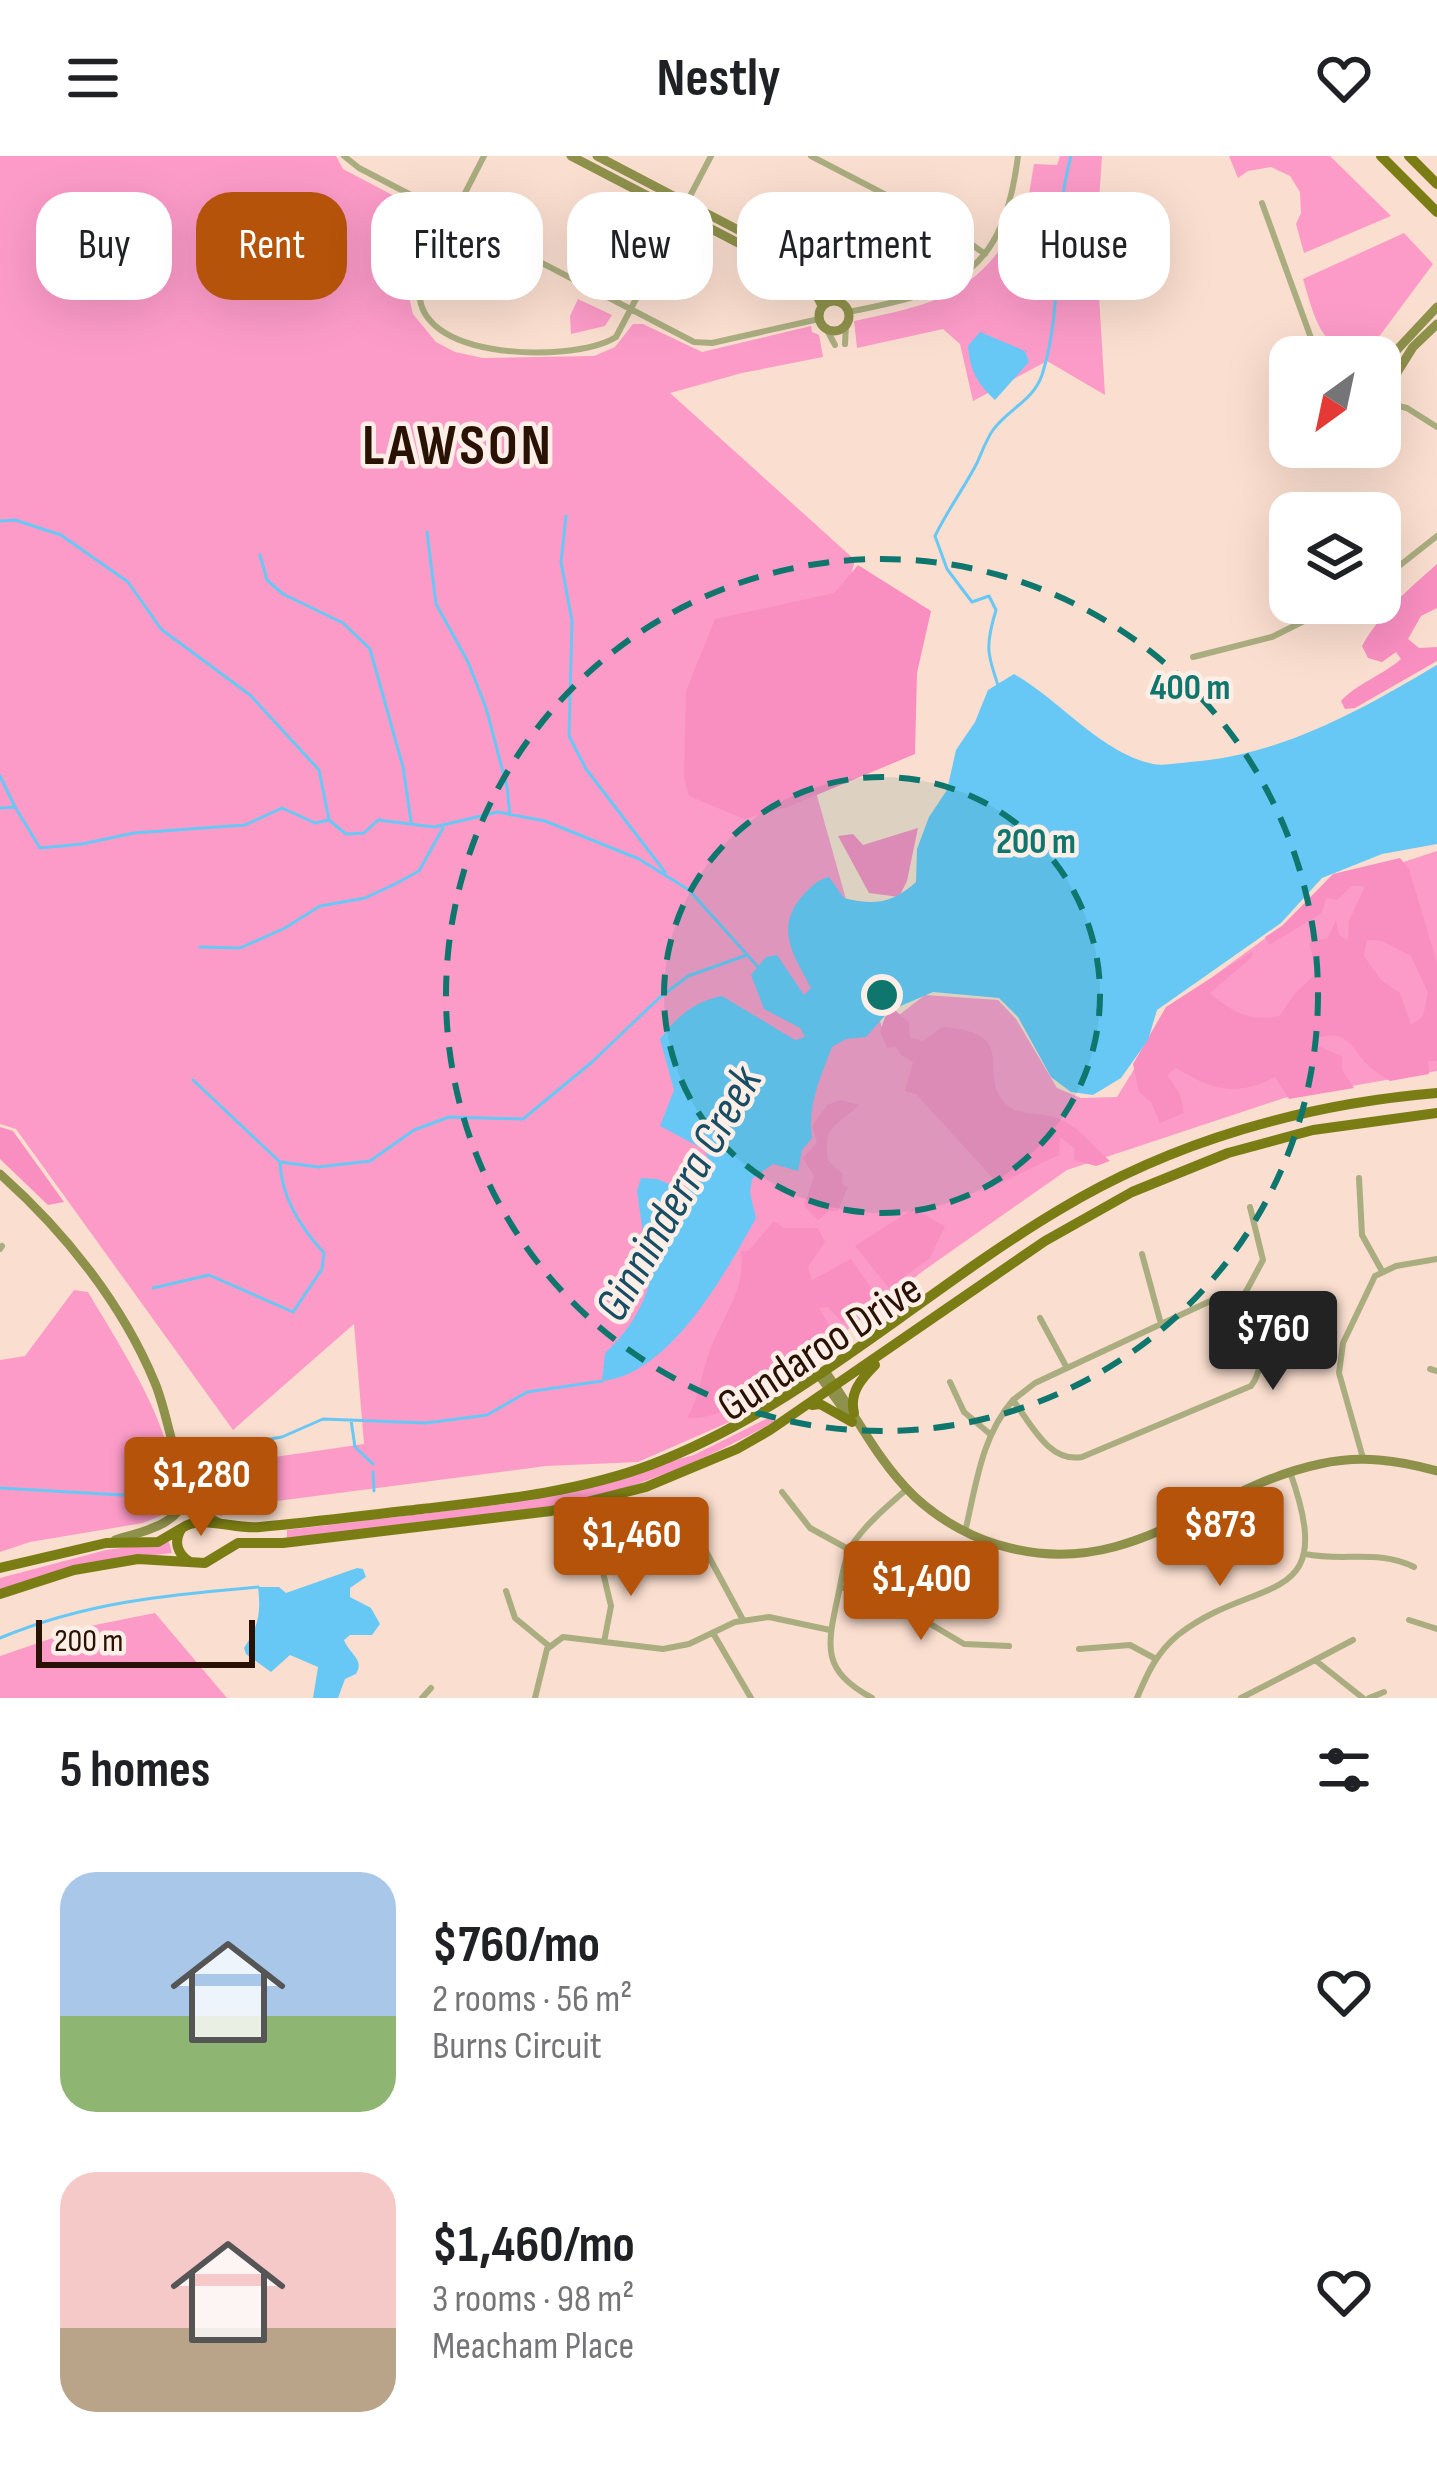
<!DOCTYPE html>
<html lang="en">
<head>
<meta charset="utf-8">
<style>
	body { margin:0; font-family:"Sofia Sans Condensed",sans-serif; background:#f2f2f2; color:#202124; height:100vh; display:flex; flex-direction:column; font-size:45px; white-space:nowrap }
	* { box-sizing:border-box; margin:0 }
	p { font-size:39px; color:#757577 }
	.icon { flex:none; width:66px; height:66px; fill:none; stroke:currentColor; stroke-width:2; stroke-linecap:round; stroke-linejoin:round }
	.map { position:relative; height:1542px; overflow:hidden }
	.side { display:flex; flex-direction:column; background:#fff; flex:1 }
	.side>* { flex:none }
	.banner { position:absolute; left:36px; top:36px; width:1365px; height:108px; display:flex; gap:24px }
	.needle { width:78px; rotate:213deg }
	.buttons { position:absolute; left:1269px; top:180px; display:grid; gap:24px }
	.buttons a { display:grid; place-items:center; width:132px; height:132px; border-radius:24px; background:#fff; box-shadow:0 12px 48px #0002; font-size:60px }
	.scale { position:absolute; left:36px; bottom:30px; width:219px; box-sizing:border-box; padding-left:12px; border:6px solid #291204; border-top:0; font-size:33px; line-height:42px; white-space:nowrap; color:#291204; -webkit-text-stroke:9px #fdefe7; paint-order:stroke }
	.price { position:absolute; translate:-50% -102px; padding:0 27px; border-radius:12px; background:#b45309; color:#fff; font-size:39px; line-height:78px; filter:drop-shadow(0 3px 6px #0008) }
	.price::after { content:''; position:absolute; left:50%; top:72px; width:36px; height:27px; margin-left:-18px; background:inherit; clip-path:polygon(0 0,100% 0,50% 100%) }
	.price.selected { background:#222; color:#fff }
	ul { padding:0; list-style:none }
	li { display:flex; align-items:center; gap:36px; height:300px; padding:0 60px }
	li span { display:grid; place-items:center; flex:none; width:336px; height:240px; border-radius:36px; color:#555 }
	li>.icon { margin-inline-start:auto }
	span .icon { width:144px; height:144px; fill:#fffc; stroke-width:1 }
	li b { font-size:51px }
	h2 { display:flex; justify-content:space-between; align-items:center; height:144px; padding:0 60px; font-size:51px }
	.chip { padding:0 42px; border-radius:36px; background:#fff; box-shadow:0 12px 48px #0002; font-size:42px; line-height:108px }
	.chip.selected { background:#b45309; color:#fff }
	header { display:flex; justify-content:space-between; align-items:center; height:156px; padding:0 60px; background:#fff; font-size:54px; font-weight:700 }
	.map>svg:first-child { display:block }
	.green { fill:#fc9bc8 }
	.forest { fill:#f98fc1; fill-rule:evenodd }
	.water { fill:#68c8f5 }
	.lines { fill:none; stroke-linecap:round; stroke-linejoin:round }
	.stream { stroke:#68c8f5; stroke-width:3 }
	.street { stroke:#aaad7f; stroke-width:6 }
	.secondary { stroke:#8e914a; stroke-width:9 }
	.primary { stroke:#7a7d14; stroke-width:10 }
	.ring { fill:none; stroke:#0f766e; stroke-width:6; stroke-dasharray:21 15 }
	.labels { text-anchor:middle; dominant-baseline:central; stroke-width:9; stroke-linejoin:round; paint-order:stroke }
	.street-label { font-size:45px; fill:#291204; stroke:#fdefe7 }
	.water-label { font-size:48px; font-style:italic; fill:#174d65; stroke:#fdefe7 }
	.district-label { font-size:57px; font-weight:bold; letter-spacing:3px; fill:#291204; stroke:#fdefe7 }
	.centre { fill:#0f766e; stroke:#fdefe7; stroke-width:6 }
	.ring-label { font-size:36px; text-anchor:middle; font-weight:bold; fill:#0f766e; stroke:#fdefe7; stroke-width:9; stroke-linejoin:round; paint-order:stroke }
</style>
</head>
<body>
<header><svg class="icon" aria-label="menu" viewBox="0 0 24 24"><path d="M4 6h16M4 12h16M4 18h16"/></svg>Nestly<svg class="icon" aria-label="heart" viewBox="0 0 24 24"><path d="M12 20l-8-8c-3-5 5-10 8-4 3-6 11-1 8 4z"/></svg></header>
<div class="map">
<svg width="1437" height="1542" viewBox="0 0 1437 1542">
	<rect width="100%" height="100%" fill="#fadecf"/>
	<path class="green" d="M0 0H336L343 13 436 62 438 71 407 132 413 158 436 186 455 196 483 202 594 200 615 191 633 168H643L702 196 811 170 812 176 819 179 823 201 742 217 670 237 855 404 804 593 882 872 925 839 998 844 1016 863 1057 932 1081 942 1117 941 1173 850 1342 726 1437 695V915L1284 942 1067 1014 923 1115 797 1213 801 1223 734 1264 638 1306 546 1310 246 1349 221 1360 215 1358 198 1312 364 1288 354 1168 233 1274 16 973 0 968Z
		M1060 0H1102L1096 89 1105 239 1047 205 973 245 960 188 943 173 857 192 854 165C914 152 963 145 1001 92 1011 76 1013 55 1028 44L1034 8 1057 9Z
		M1229 0H1330L1391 60 1304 97 1296 68 1301 57 1300 36 1290 20 1271 11 1248 15 1238 22Z
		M1404 77 1433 108 1364 201C1320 196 1314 159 1303 123Z
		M578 143 612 159 605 170 571 178 570 160Z
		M74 1134 88 1136C120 1191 188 1290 172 1355L143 1367 30 1386 0 1396V1204L25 1200Z
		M770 1261 774 1266C717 1297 659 1324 597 1340 497 1367 389 1370 287 1382V1374L512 1347 694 1299Z
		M169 1386 172 1397 88 1407 0 1433V1422L106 1394Z
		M155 1457 227 1542H0V1500L85 1471Z"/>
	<path class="forest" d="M1437 408V452L1421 460 1408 483 1419 492 1437 491V505L1355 552 1345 553 1341 545C1356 528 1383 519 1401 503L1396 496 1382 506 1368 502 1362 490C1381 456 1409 433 1437 408Z
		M858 409 931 455 917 517 915 598 788 651 744 663 689 640 684 622 686 535 715 463 834 437Z
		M918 672 907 725 899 741 869 737 838 680 853 678 863 689Z
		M1400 702 1409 713 1437 807V905H1428L1429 918 1390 925C1382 919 1370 913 1364 905 1346 882 1343 874 1312 883L1318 890 1342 900V914L1354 932 1289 943 1275 921C1237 942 1210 933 1176 912L1167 919 1180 938 1184 957 1160 967 1151 946 1139 936 1133 908 1166 851 1253 795 1251 802 1210 837C1231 856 1251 866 1279 860L1297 835 1317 817 1309 787 1328 782 1336 764 1339 779 1348 784 1349 765 1365 730H1352L1337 744 1326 742 1322 757 1269 789 1265 781 1282 770 1333 718ZM1367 784 1382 785 1411 800 1428 837 1423 860 1411 869 1400 837 1381 824 1364 800Z
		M894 853 909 867 910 882 923 885 942 871C1022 877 976 915 1005 947 1015 959 1036 957 1050 960 1078 967 1089 987 1110 1005L1096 1010 1074 1004 1075 993 1060 981 1059 999 998 1028 916 938 905 935 913 906 901 899 896 891 887 892 880 875 885 861Z
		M840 944 859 949C836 971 823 969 828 1005L843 1018 842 1028 848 1031 838 1055H829L818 1064 804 1050 814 1020 803 1002 817 986 812 970 827 949Z
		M0 971 13 975 64 1046 48 1049 0 1003Z
		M913 1053 945 1070 930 1102 889 1132 855 1090Z
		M774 1065 784 1072H818L825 1086 808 1111 812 1124 851 1103 879 1143 843 1167 828 1151 819 1152 834 1178 810 1190 809 1202 770 1229 760 1222C742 1249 718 1263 687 1262 699 1242 701 1219 709 1197 722 1160 746 1136 741 1095H748Z"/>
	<path class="water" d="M980 176 1025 195 1029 206 995 244C977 227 970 215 968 190Z
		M1437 509V688L1382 698 1322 722 1281 767 1157 854 1148 884 1121 922 1093 939 1071 936 1051 921 1018 861 999 842 933 836 889 855 866 881 846 883 832 891C821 921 807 948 812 982L802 994 798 1015 773 1008 752 1023 750 1037 756 1062C726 1116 670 1219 602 1225L605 1197C637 1168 656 1129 654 1086L643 1077 637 1035 641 1022 657 1023 684 1034 699 1028 709 1005 705 994 660 970 674 934 660 883C676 861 695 845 722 840L795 884 805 881 800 872 764 853 751 819 766 801 777 799 804 839 811 832C793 798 773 771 805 737 813 729 817 724 829 721L844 742C874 750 893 747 916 726L917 693 929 661 947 634 956 594 975 566 988 534 1014 518C1059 543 1101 597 1153 608 1164 610 1179 607 1190 606 1280 600 1361 554 1437 509Z
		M357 1412 363 1413 366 1421 350 1432V1441L371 1452 380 1468 372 1479H350L344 1484C349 1498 365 1503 356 1518L345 1523 338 1542H313L318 1511 290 1499 271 1516 246 1498 244 1492C259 1470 261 1456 258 1431H279L286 1437Z"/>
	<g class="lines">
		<path class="stream" d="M566 360 561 406 572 465 569 580 586 613 665 716
			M0 365 15 364 61 379 128 426 161 473 250 539 319 614 329 664
			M427 376 436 448 468 506 486 552 507 631 510 659
			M260 399 267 424 283 438 343 467 370 493 403 611 411 665
			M999 532C987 498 985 490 996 454L989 440 972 446 947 413 935 380C947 355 964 332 977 307 982 296 986 284 993 274 1008 253 1033 245 1042 219 1065 147 1050 76 1071 0
			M0 620 15 651
			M0 652 15 651 40 692 82 688 134 677 245 669 282 652 315 667 329 664 346 678 364 677 378 664 434 671 498 656 545 665 639 703 689 734 759 812
			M200 791 240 792 285 772 320 750 365 742 395 728 419 715 443 672
			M193 924 280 1006 318 1011 370 1005 414 974 449 961 523 963 592 906 658 843 688 820 747 799
			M153 1132 209 1119 293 1156 322 1113 324 1097C301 1072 281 1041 280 1006
			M351 1264 355 1291 373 1308
			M185 1310 229 1300 257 1285 282 1281 323 1263 426 1267 487 1259 527 1236 602 1225
			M373 1316 374 1335
			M0 1332 122 1339C142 1332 154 1317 176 1312
			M0 1482C85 1446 167 1439 258 1431"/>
		<path class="street" d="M344 0 359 12 694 186 712 187 819 163
			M484 0 423 119C393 205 572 209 616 181L711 0
			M811 0 944 69 985 98
			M1262 47 1311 182 1330 201
			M848 156C957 135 1003 118 1018 0
			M827 174 835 189
			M845 188 846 169
			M1382 246 1407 252 1437 271
			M1380 425 1437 380
			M1193 501 1272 481 1340 447
			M1359 1022 1362 1079 1382 1115
			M0 1093 2 1090
			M1142 1098 1161 1168
			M1242 1143 1263 1104 1250 1051
			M1040 1162 1067 1212
			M1430 1213 1437 1215
			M950 1226 964 1256 990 1278
			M1363 1302 1339 1217 1343 1187 1375 1120 1396 1110 1437 1103
			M782 1336 810 1372 850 1394
			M695 1375 743 1464
			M965 1376C976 1330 981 1281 1013 1244 1031 1268 1049 1307 1082 1301L1251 1230C1268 1209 1262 1160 1242 1143L1221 1140 1035 1227 1013 1244
			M1305 1398C1343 1406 1378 1393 1414 1411
			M600 1404 611 1450 604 1486
			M840 1431 890 1444 964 1488 1009 1490
			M506 1435 515 1462 549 1490
			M1409 1464 1437 1473
			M713 1477 751 1542
			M1079 1493 1130 1489 1156 1503
			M1315 1504 1353 1484
			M422 1542 431 1532
			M535 1542 547 1493 563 1481 663 1493 689 1488 735 1466 769 1461 830 1474
			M872 1542C821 1514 827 1491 838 1440 842 1422 844 1402 854 1386 868 1366 889 1349 907 1333
			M1137 1542C1147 1518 1157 1496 1178 1479 1257 1417 1340 1456 1290 1316
			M1241 1542 1315 1504 1363 1542
			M1369 1542 1384 1536"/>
		<path class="secondary" d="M571 0 796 117 814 133 822 150
			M597 0 805 109 837 145
			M819 160a15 15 0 1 1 30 0a15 15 0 1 1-30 0Z
			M1380 212 1437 151
			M1380 215 1392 229 1390 239 1380 246
			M1391 226 1413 191 1437 168
			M0 1018C64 1075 122 1147 155 1227 172 1267 177 1348 218 1366
			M825 1215C855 1257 877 1305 915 1341 941 1365 975 1384 1010 1392 1134 1423 1209 1331 1320 1308 1360 1299 1398 1304 1437 1315
			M819 1219 850 1262
			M115 1384C144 1375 177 1370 188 1339"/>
		<path class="primary" d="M1381 0 1437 56
			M1409 0 1437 28
			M812 1249 820 1248 852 1266
			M854 1257C849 1237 861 1223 875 1209
			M190 1406C177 1398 173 1385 182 1372 201 1358 235 1374 260 1371 314 1366 368 1359 422 1353 500 1344 579 1336 653 1308 804 1250 921 1136 1059 1054 1173 985 1305 948 1437 937
			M0 1412 106 1387 158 1386 182 1372
			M0 1438 74 1414 138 1403 205 1407 238 1387H283L551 1355 646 1331 737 1293 770 1274 1045 1085 1132 1036 1228 997 1313 974 1437 957"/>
	</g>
	<circle cx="882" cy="839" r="218" fill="#0f766e" fill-opacity=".12"/>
	<g class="ring">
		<circle cx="882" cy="839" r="218"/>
		<circle cx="882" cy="839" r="436"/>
	</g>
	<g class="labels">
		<g class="street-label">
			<text transform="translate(820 1192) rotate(-33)">Gundaroo Drive</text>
		</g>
		<g class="water-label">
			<text transform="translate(679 1038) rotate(-60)">Ginninderra Creek</text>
		</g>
		<g class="district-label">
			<text x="458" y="291">LAWSON</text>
		</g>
	</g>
	<circle cx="882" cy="839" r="18" class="centre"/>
	<g class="ring-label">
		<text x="1190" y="543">400 m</text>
		<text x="1036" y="697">200 m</text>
	</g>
</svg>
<div class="buttons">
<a><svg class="needle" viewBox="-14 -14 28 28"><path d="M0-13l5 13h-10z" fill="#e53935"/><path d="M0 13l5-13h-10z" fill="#757577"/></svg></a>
<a><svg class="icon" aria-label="layers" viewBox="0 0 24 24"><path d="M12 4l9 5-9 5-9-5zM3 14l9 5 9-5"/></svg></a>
</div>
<div class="scale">200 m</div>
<b class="price selected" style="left:1273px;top:1237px">$760</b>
<b class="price" style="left:201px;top:1383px">$1,280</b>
<b class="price" style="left:1220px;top:1433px">$873</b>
<b class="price" style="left:631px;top:1443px">$1,460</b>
<b class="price" style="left:921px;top:1487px">$1,400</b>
<div class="banner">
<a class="chip">Buy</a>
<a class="chip selected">Rent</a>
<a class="chip">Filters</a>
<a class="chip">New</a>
<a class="chip">Apartment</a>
<a class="chip">House</a>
</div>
</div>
<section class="side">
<h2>5 homes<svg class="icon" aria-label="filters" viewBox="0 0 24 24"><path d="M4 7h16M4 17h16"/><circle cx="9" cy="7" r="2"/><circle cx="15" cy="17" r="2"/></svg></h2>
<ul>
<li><span style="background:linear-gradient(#a9c7e8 60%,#8fb573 0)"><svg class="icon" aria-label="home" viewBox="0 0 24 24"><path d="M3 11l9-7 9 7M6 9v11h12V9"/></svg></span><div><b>$760/mo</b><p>2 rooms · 56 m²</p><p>Burns Circuit</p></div><svg class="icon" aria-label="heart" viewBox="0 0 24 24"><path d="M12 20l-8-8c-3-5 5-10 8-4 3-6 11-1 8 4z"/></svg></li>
<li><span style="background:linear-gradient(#f6c9c9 65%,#b9a48a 0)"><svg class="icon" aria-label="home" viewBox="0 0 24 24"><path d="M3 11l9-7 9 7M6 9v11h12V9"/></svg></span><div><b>$1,460/mo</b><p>3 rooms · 98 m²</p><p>Meacham Place</p></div><svg class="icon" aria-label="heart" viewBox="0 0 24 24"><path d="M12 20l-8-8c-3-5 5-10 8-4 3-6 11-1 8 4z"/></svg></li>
</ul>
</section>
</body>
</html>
